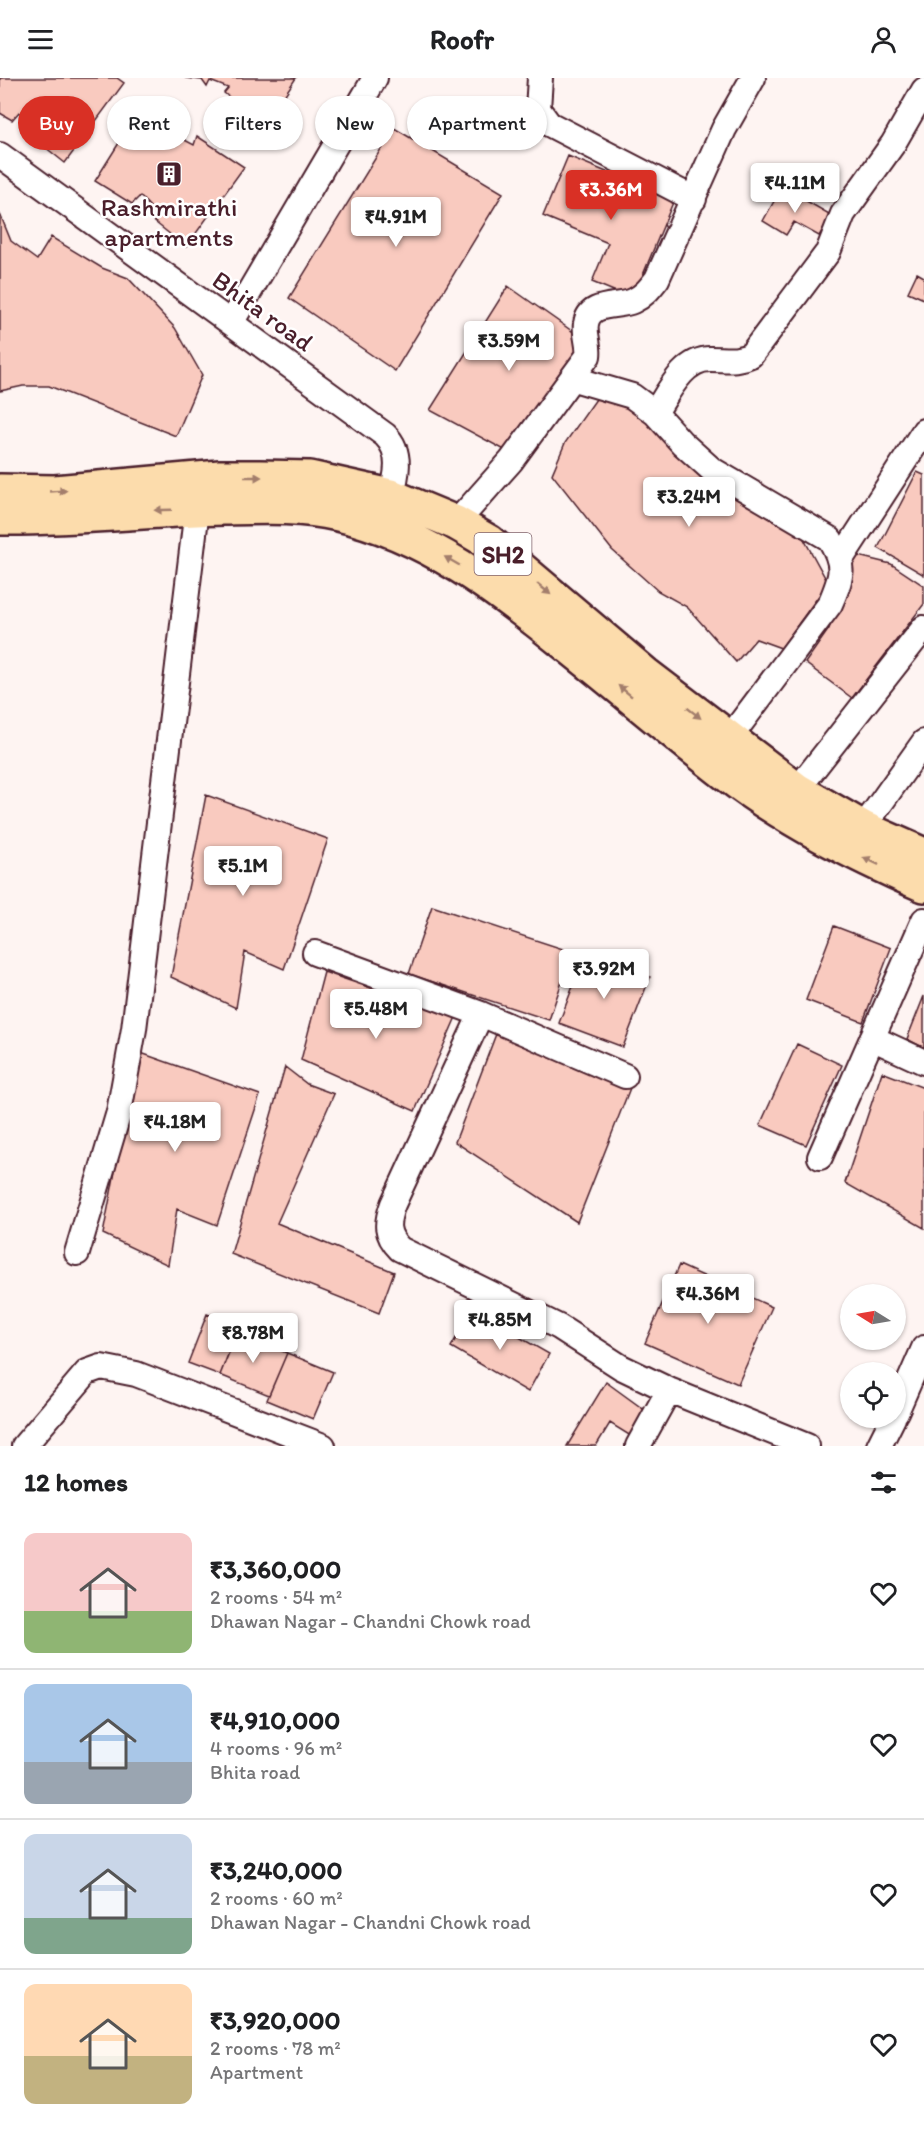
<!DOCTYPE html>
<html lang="en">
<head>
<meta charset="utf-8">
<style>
	body { margin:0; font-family:Itim,sans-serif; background:#f6f6f6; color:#202124; height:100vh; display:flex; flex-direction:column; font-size:22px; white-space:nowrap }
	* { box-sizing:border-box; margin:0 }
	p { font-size:20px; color:#757577 }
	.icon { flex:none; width:33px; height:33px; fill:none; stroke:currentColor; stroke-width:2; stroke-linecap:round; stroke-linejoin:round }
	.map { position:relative; height:1368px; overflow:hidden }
	.side { display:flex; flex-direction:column; background:#fff; flex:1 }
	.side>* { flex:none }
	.banner { position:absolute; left:18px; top:18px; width:600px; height:54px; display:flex; gap:12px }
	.needle { width:39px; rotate:281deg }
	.fabs { position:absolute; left:840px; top:1206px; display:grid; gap:12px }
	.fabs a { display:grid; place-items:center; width:66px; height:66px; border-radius:50%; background:#fff; box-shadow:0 2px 4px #0004; font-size:30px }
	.price { position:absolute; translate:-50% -51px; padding:0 14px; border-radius:6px; background:#fff; color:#222; font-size:20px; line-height:39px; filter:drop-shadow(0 2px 3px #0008) }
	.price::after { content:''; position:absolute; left:50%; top:36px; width:18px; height:14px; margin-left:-9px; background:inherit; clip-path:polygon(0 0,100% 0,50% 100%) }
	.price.selected { background:#d93025; color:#fff }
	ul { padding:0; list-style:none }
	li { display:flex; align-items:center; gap:18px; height:150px; padding:0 24px }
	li+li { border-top:2px solid #e0e0e0 }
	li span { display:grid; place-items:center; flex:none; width:168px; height:120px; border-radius:12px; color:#555 }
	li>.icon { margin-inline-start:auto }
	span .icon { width:72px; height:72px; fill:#fffc; stroke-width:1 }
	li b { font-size:26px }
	h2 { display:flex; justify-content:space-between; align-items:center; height:72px; padding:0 24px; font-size:26px }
	.tag { padding:0 21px; border-radius:27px; background:#fff; box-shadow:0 2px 4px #0004; font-size:21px; line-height:54px }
	.tag.selected { background:#d93025; color:#fff }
	header { display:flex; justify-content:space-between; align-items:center; height:78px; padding:0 24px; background:#fff; font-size:27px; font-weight:700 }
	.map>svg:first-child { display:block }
	.building { fill:#f9cabf; stroke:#4a1f2b; stroke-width:1.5 }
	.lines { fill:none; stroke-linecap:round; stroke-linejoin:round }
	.minor-casing { stroke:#4a1f2b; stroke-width:28 }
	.primary-casing { stroke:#4a1f2b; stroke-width:38 }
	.minor { stroke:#fff; stroke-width:24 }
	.primary { stroke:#fcdcac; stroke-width:33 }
	.oneway { fill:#a37e6c }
	.labels { text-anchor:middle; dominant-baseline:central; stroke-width:5; stroke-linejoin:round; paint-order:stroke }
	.shield { fill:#fff; stroke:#80626b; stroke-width:1.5 }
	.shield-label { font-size:24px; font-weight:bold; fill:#4a1f2b }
	.poi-label { font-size:26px; fill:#4a1f2b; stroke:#fff }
	.street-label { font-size:26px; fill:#4a1f2b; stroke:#fff }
</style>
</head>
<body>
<header><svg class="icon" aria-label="menu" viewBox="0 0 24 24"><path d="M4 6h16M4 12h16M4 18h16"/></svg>Roofr<svg class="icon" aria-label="person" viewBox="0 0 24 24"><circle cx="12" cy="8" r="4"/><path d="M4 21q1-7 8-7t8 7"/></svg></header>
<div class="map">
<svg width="924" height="1368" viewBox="0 0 924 1368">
	<rect width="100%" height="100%" fill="#fef4f2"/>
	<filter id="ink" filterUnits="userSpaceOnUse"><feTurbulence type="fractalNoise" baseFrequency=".0167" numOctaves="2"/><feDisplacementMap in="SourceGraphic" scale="12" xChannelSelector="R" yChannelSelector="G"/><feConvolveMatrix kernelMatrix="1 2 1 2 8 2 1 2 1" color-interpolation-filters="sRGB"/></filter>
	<g filter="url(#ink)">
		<path class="building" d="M0 0H117L124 5 65 85 30 57 31 47 19 34 12 42 0 35Z
			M185 0H296L264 48 224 15 228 10 210 3 207 9 202 2Z
			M146 22 162 28 187 52 179 59 194 67 197 58 244 89 186 169 151 141 152 131 140 118 132 126 95 103Z
			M394 50 503 115 395 293 289 220Z
			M568 78 674 122 633 221 592 204 608 165 543 138Z
			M782 109 831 137 819 158 794 144 786 157 763 143Z
			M0 136 11 163 37 182 51 159 102 190 128 200 175 250 202 297 176 358 49 308H23L0 313Z
			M917 195 924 199V221L908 214Z
			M508 208 586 263 512 376 430 332Z
			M601 314 655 344 799 452 828 505 781 570 756 561 736 584 687 529 658 513 612 472 552 396 565 365Z
			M917 394 924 397V497L878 470Z
			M854 477 891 486 924 508V526L852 620 805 585 829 551Z
			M206 717 328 761 284 891 245 874 236 930 171 899Z
			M432 828 572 874 549 942 409 896Z
			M834 848 891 870 863 944 806 922Z
			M586 874 650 899 623 969 559 945Z
			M324 894 456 939 415 1033 301 982Z
			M924 918V970L907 961Z
			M496 956 630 1010 577 1144 455 1064Z
			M797 966 842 987 806 1067 760 1047Z
			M138 974 260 1017 217 1147 177 1131 168 1187 103 1156Z
			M285 989 307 1006 334 1016 277 1145 394 1194 379 1235 231 1176Z
			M882 994 924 1010V1150L845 1105Z
			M679 1187 772 1229 738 1306 645 1265Z
			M472 1232 549 1276 528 1314 451 1269Z
			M207 1236 239 1248 220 1297 188 1285Z
			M237 1255 287 1275 269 1317 220 1297Z
			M287 1275 333 1294 313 1341 267 1322Z
			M606 1304 650 1336 634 1360 610 1345 596 1368H567Z"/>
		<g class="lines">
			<defs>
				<path id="minor" d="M540 0 538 31 549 46 694 121
					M0 77 385 357C406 377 394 407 388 432
					M231 245 375 0
					M574 301 632 318 655 335 682 365 711 391 830 461C846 489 842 498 830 526L728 662
					M655 335C668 315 683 281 710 281 726 281 736 284 751 277L828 174 843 136 893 66 924 12
					M456 445 511 383 588 278C590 267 584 257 586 246 589 223 617 230 633 223 644 218 649 211 657 201L724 51 753 0
					M841 481 924 353
					M797 712 924 550
					M863 750 924 664
					M315 875 481 936 625 998
					M481 936 393 1126C386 1145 385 1156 400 1171L559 1249 621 1289 669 1312 807 1368
					M872 960 924 984
					M820 1079 924 842
					M77 1175 119 1034 134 951 197 431
					M896 1334 924 1270
					M24 1368 87 1294 101 1289 136 1296 323 1368
					M638 1368 669 1312
					M879 1368 893 1340"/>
				<path id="primary" d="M0 413 55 414 220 399H260L310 400 391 418 456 445 489 464 645 596 797 712 863 750 924 777
					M0 440C75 441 149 432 224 430 262 429 300 427 338 436 426 456 498 511 567 567 620 609 671 653 725 695 786 742 854 776 924 807"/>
			</defs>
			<use href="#minor" class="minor-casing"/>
			<use href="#primary" class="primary-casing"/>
			<use href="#minor" class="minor"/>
			<use href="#primary" class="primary"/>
		</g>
		<defs><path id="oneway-solid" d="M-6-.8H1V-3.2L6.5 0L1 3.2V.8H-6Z" transform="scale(1.5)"/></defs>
		<g class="oneway">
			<use href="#oneway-solid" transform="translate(253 399)"/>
			<use href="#oneway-solid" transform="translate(58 413) rotate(-3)"/>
			<use href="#oneway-solid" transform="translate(163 432) rotate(178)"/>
			<use href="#oneway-solid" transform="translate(452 483) rotate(-150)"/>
			<use href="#oneway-solid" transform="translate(544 511) rotate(40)"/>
			<use href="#oneway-solid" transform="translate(625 613) rotate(-141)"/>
			<use href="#oneway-solid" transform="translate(694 635) rotate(38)"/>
			<use href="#oneway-solid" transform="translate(871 783) rotate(-155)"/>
		</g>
	</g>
	<defs>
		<symbol id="building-square" viewBox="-11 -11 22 22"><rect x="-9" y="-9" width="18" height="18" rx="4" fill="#4a1f2b" stroke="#fff"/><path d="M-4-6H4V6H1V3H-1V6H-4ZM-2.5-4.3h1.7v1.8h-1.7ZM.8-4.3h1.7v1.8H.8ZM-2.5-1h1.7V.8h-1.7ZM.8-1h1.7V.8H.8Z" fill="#fff"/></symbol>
	</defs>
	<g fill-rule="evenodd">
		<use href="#building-square" x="154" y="81" width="30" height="30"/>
	</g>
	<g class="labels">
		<rect class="shield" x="474.5" y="455" width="57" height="42" rx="4.5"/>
		<g class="shield-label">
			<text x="503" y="476">SH2</text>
		</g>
		<g class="poi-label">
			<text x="169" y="129">Rashmirathi<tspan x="169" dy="30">apartments</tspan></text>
		</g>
		<g class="street-label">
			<text transform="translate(263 233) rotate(36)">Bhita road</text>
		</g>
	</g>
</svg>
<div class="fabs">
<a><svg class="needle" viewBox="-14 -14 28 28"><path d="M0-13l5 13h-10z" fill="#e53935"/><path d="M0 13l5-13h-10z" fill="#757577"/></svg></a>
<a><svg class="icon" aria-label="locate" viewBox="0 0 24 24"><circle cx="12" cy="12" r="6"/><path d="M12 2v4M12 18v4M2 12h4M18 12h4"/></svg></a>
</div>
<b class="price" style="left:795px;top:136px">₹4.11M</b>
<b class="price selected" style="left:611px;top:143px">₹3.36M</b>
<b class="price" style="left:396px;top:170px">₹4.91M</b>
<b class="price" style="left:509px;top:294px">₹3.59M</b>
<b class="price" style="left:689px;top:450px">₹3.24M</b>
<b class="price" style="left:243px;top:819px">₹5.1M</b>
<b class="price" style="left:604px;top:922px">₹3.92M</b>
<b class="price" style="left:376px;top:962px">₹5.48M</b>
<b class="price" style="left:175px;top:1075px">₹4.18M</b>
<b class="price" style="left:708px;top:1247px">₹4.36M</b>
<b class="price" style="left:500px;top:1273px">₹4.85M</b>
<b class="price" style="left:253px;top:1286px">₹8.78M</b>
<div class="banner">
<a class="tag selected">Buy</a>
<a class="tag">Rent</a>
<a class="tag">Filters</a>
<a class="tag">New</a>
<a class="tag">Apartment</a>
</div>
</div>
<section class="side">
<h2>12 homes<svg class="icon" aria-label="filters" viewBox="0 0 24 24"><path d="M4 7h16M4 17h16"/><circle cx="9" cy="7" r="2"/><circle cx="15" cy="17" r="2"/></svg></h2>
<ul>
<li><span style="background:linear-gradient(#f6c9c9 65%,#8fb573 0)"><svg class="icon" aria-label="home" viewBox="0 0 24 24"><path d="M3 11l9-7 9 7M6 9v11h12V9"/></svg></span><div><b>₹3,360,000</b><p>2 rooms · 54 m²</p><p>Dhawan Nagar - Chandni Chowk road</p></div><svg class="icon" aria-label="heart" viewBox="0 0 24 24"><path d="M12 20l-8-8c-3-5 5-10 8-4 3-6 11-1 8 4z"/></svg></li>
<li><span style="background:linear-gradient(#a9c7e8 65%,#9aa5b1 0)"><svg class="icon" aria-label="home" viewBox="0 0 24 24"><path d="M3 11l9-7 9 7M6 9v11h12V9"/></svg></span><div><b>₹4,910,000</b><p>4 rooms · 96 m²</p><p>Bhita road</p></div><svg class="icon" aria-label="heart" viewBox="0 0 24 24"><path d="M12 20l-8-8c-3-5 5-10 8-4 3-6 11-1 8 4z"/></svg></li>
<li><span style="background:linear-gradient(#c9d6e8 70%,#7fa58c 0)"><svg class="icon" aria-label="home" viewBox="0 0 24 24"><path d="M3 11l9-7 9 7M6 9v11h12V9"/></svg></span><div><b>₹3,240,000</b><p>2 rooms · 60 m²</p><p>Dhawan Nagar - Chandni Chowk road</p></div><svg class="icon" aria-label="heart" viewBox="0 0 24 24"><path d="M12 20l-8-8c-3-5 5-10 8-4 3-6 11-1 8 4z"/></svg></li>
<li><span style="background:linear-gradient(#ffd9b3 60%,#c2b280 0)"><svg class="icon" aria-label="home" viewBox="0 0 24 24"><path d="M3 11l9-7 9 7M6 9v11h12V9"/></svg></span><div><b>₹3,920,000</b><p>2 rooms · 78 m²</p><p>Apartment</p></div><svg class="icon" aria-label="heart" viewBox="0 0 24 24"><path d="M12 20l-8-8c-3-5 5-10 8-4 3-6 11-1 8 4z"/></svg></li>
</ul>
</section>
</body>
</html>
